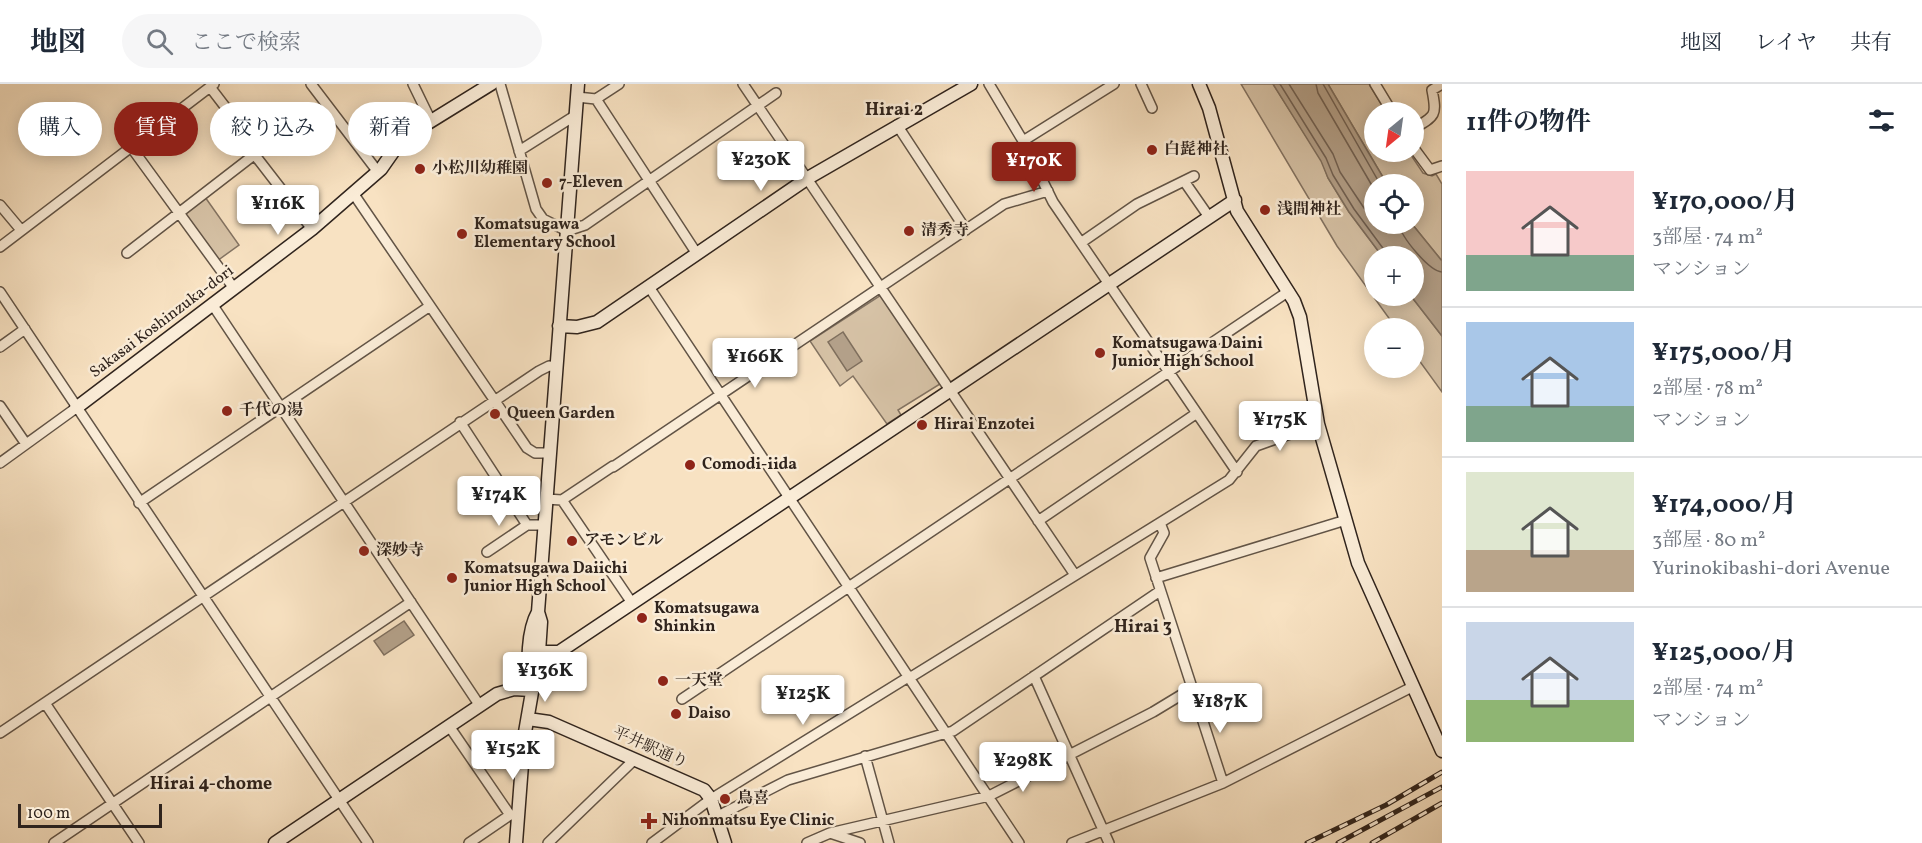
<!DOCTYPE html>
<html lang="ja">
<head>
<meta charset="utf-8">
<style>
	body { margin:0; font-family:Vollkorn,"Noto Serif JP",serif; background:#f6f6f7; color:#1f2937; height:100vh; display:flex; flex-direction:column; font-size:22px; white-space:nowrap }
	* { box-sizing:border-box; margin:0 }
	p { font-size:20px; color:#747a83 }
	.icon { flex:none; width:33px; height:33px; fill:none; stroke:currentColor; stroke-width:2; stroke-linecap:round; stroke-linejoin:round }
	.map { position:relative; flex:1; overflow:hidden }
	.details { display:flex; flex-direction:column; background:#fff; width:480px }
	.details>* { flex:none }
	.top-card { position:absolute; left:18px; top:18px; width:570px; height:54px; display:flex; gap:12px }
	.needle { width:39px; rotate:209deg }
	.controls { position:absolute; left:1364px; top:18px; display:grid; gap:12px }
	.controls a { display:grid; place-items:center; width:60px; height:60px; border-radius:50%; background:#fff; box-shadow:0 3px 15px #0003; font-size:30px }
	.scale { position:absolute; left:18px; bottom:15px; width:144px; box-sizing:border-box; padding-left:6px; border:3px solid #30241d; border-top:0; font-size:16px; line-height:21px; white-space:nowrap; color:#30241d; -webkit-text-stroke:4px #faecd7; paint-order:stroke }
	.price { position:absolute; translate:-50% -51px; padding:0 14px; border-radius:6px; background:#fff; color:#222; font-size:20px; line-height:39px; filter:drop-shadow(0 2px 3px #0008) }
	.price::after { content:''; position:absolute; left:50%; top:36px; width:18px; height:14px; margin-left:-9px; background:inherit; clip-path:polygon(0 0,100% 0,50% 100%) }
	.price.current { background:#8f2418; color:#fff }
	ul { padding:0; list-style:none }
	li { display:flex; align-items:center; gap:18px; height:150px; padding:0 24px }
	li+li { border-top:2px solid #e0e1e3 }
	li span { display:grid; place-items:center; flex:none; width:168px; height:120px; border-radius:0px; color:#555 }
	li>.icon { margin-inline-start:auto }
	span .icon { width:72px; height:72px; fill:#fffc; stroke-width:1 }
	li b { font-size:26px }
	h2 { display:flex; justify-content:space-between; align-items:center; height:72px; padding:0 24px; font-size:26px }
	.tag { padding:0 21px; border-radius:27px; background:#fff; box-shadow:0 3px 15px #0003; font-size:21px; line-height:54px }
	.tag.current { background:#8f2418; color:#fff }
	header { display:flex; align-items:center; gap:36px; box-sizing:border-box; height:84px; padding:0 30px; background:#fff; border-bottom:2px solid #e0e1e3 }
	header strong { font-size:28px }
	nav { display:flex; gap:33px; margin-inline-start:auto; font-size:21px }
	.search { width:420px; height:54px; background:#f6f6f7; display:flex; align-items:center; gap:15px; box-sizing:border-box; padding:0 21px; border-radius:33px; color:#747a83; font-size:22px }
	main { display:flex; flex:1; min-height:0 }
	.map>svg:first-child { display:block }
	.green { fill:#d6c2a6; stroke:#837362; stroke-width:1.5 }
	.water { fill:#b4a18a; stroke:#7f6f5e; stroke-width:1.5 }
	.lines { fill:none; stroke-linecap:round; stroke-linejoin:round }
	.shore { stroke:#726254; stroke-width:1.5 }
	.street-casing { stroke:#625446; stroke-width:12 }
	.secondary-casing { stroke:#30241d; stroke-width:15 }
	.street { stroke:#faecd7; stroke-width:9 }
	.secondary { stroke:#faecd7; stroke-width:12 }
	.rail-casing { stroke:#30241d; stroke-width:5 }
	.rail { stroke:#faecd7; stroke-width:3; stroke-dasharray:9; stroke-linecap:butt }
	.poi-dot { fill:#8f2418; stroke:#faecd7; stroke-width:2 }
	.labels { text-anchor:middle; dominant-baseline:central; stroke-width:5; stroke-linejoin:round; paint-order:stroke }
	.poi-label { font-size:16px; font-weight:bold; fill:#30241d; stroke:#faecd7; text-anchor:start }
	.street-label { font-size:16px; fill:#30241d; stroke:#faecd7 }
	.neighbourhood-label { font-size:18px; font-weight:bold; fill:#30241d; stroke:#faecd7 }
</style>
</head>
<body>
<header>
<strong>地図</strong>
<div class="search"><svg class="icon" aria-label="search" viewBox="0 0 24 24"><circle cx="10" cy="10" r="6"/><path d="M15 15l6 6"/></svg>ここで検索</div>
<nav><a>地図</a><a>レイヤ</a><a>共有</a></nav>
</header>
<main>
<div class="map">
<svg width="1442" height="759" viewBox="0 0 1442 759">
	<rect width="100%" height="100%" fill="#f8e2c2"/>
	<filter id="stains"><feTurbulence type="fractalNoise" baseFrequency=".00333" numOctaves="4"/><feColorMatrix values="0 0 0 0 .2 0 0 0 0 .09 0 0 0 0 .02 0 0 0 .5 -.17"/></filter>
	<radialGradient id="worn" r=".72"><stop offset=".6" stop-color="#630" stop-opacity="0"/><stop offset="1" stop-color="#630" stop-opacity=".3"/></radialGradient>
	<path class="green" d="M1241 0H1273L1322 77 1328 94 1349 128 1382 172H1374V212H1411L1442 252V308L1413 268V244H1396L1337 162Z
		M1328 0H1369L1386 28H1374V68H1409L1423 89 1432 92 1436 90 1442 100V177L1412 140 1413 100H1387Z
		M205 113 239 161 217 177 182 130Z
		M881 211 940 300 898 326 901 331 887 340 853 292 840 302 810 257Z"/>
	<path class="water" d="M1273 0H1328L1387 100H1374V140H1412L1442 177V252L1411 212 1413 172H1382L1349 128 1328 94 1321 77Z
		M843 248 862 277 847 287 828 258Z
		M404 537 414 551 384 571 374 557Z"/>
	<g class="lines">
		<path class="shore" d="M1280 0 1326 74 1333 91 1354 125 1385 167 1386 172
			M1289 0 1333 70 1340 88 1374 139
			M1316 0 1318 9 1374 105
			M1323 0 1380 100
			M1399 140C1401 153 1429 187 1442 188"/>
		<defs>
			<path id="street" d="M311 0 378 88
				M413 0 431 37
				M500 0 536 125 543 135 567 147 585 141 776 9
				M743 0 1075 491
				M989 0 1023 57 1053 118 1237 388
				M1141 0 1152 24
				M1375 0 1392 28
				M577 13 596 15 619 0
				M596 15 697 170
				M897 41 966 146
				M1413 45C1436 32 1437 31 1432 6L1442 0
				M1023 57 1114 0
				M131 63 233 203
				M1413 63 1430 86 1442 82
				M519 67 576 31
				M254 70 312 145
				M1184 97 1209 133
				M353 109 527 364 535 369H550
				M0 121 21 146
				M1082 158 1137 120 1194 92
				M0 163 214 0
				M127 169 259 67 210 3
				M649 203 1019 759
				M0 208 368 759
				M212 220 480 622
				M0 263 25 245
				M0 322 26 360
				M460 338 527 441H544
				M0 379 76 324
				M613 383 1004 120 1048 107
				M546 415 562 416 613 382
				M562 416 632 519
				M139 419 430 222
				M1038 437 1197 329
				M1160 439 1164 449 1150 474 1223 699 1412 603
				M487 468 527 441
				M1156 494 1346 436
				M1034 592 1109 759
				M911 593 1229 396 1256 362 1318 340
				M682 615 1289 207
				M45 619 139 759
				M449 642 510 731
				M0 649 539 287 549 282 557 283
				M865 672 889 759
				M718 732 788 696 953 647 1160 507
				M830 749 989 712 1153 628 1191 605
				M54 759 411 518
				M469 759 510 731H516
				M548 759 635 675
				M652 759 711 715 910 592
				M807 759 830 749 860 759
				M1072 759 1223 699"/>
			<path id="secondary" d="M1199 0 1209 24 1237 127 1294 217 1300 233 1318 340 1358 479 1442 667
				M559 242 577 243 597 238 808 94 971 0
				M76 324 312 145 381 85 402 55 491 0
				M539 568H559L1235 116
				M532 600C526 581 528 546 538 528
				M528 635 549 638 704 706 711 715 725 759
				M275 759 497 610 514 605 531 606
				M516 759 524 654 539 568 541 538 538 528 578 0"/>
		</defs>
		<use href="#street" class="street-casing"/>
		<use href="#secondary" class="secondary-casing"/>
		<use href="#street" class="street"/>
		<use href="#secondary" class="secondary"/>
		<defs>
			<path id="rail" d="M1307 759 1386 721 1442 688
				M1338 759 1442 703
				M1372 759 1442 719"/>
		</defs>
		<use href="#rail" class="rail-casing"/>
		<use href="#rail" class="rail"/>
	</g>
	<g class="poi-dot">
		<circle cx="1152" cy="66" r="6"/>
		<circle cx="420" cy="85" r="6"/>
		<circle cx="547" cy="99" r="6"/>
		<circle cx="1265" cy="126" r="6"/>
		<circle cx="909" cy="147" r="6"/>
		<circle cx="462" cy="150" r="6"/>
		<circle cx="1100" cy="269" r="6"/>
		<circle cx="227" cy="327" r="6"/>
		<circle cx="495" cy="330" r="6"/>
		<circle cx="922" cy="341" r="6"/>
		<circle cx="690" cy="381" r="6"/>
		<circle cx="572" cy="457" r="6"/>
		<circle cx="364" cy="467" r="6"/>
		<circle cx="452" cy="494" r="6"/>
		<circle cx="642" cy="534" r="6"/>
		<circle cx="663" cy="597" r="6"/>
		<circle cx="676" cy="630" r="6"/>
		<circle cx="725" cy="715" r="6"/>
		<path d="M646 728h6v6h6v6h-6v6h-6v-6h-6v-6h6z"/>
	</g>
	<g class="labels">
		<g class="poi-label">
			<text x="1164" y="66">白髭神社</text>
			<text x="432" y="85">小松川幼稚園</text>
			<text x="559" y="99">7-Eleven</text>
			<text x="1277" y="126">浅間神社</text>
			<text x="474" y="141">Komatsugawa<tspan x="474" dy="18">Elementary School</tspan></text>
			<text x="921" y="147">清秀寺</text>
			<text x="1112" y="260">Komatsugawa Daini<tspan x="1112" dy="18">Junior High School</tspan></text>
			<text x="239" y="327">千代の湯</text>
			<text x="507" y="330">Queen Garden</text>
			<text x="934" y="341">Hirai Enzotei</text>
			<text x="702" y="381">Comodi-iida</text>
			<text x="584" y="457">アモンビル</text>
			<text x="376" y="467">深妙寺</text>
			<text x="464" y="485">Komatsugawa Daiichi<tspan x="464" dy="18">Junior High School</tspan></text>
			<text x="654" y="525">Komatsugawa<tspan x="654" dy="18">Shinkin</tspan></text>
			<text x="675" y="597">一天堂</text>
			<text x="688" y="630">Daiso</text>
			<text x="737" y="715">鳥喜</text>
			<text x="662" y="737">Nihonmatsu Eye Clinic</text>
		</g>
		<g class="street-label">
			<text transform="translate(162 238) rotate(-37)">Sakasai Koshinzuka-dori</text>
			<text transform="translate(650 664) rotate(24)">平井駅通り</text>
		</g>
		<g class="neighbourhood-label">
			<text x="894" y="26">Hirai 2</text>
			<text x="1143" y="543">Hirai 3</text>
			<text x="211" y="700">Hirai 4-chome</text>
		</g>
	</g>
	<rect width="100%" height="100%" filter="url(#stains)"/>
	<rect width="100%" height="100%" fill="url(#worn)"/>
</svg>
<div class="controls">
<a><svg class="needle" viewBox="-14 -14 28 28"><path d="M0-13l5 13h-10z" fill="#e53935"/><path d="M0 13l5-13h-10z" fill="#747a83"/></svg></a>
<a><svg class="icon" aria-label="locate" viewBox="0 0 24 24"><circle cx="12" cy="12" r="6"/><path d="M12 2v4M12 18v4M2 12h4M18 12h4"/></svg></a>
<a>+</a>
<a>−</a>
</div>
<div class="scale">100 m</div>
<b class="price" style="left:761px;top:108px">¥230K</b>
<b class="price current" style="left:1034px;top:109px">¥170K</b>
<b class="price" style="left:278px;top:152px">¥116K</b>
<b class="price" style="left:755px;top:305px">¥166K</b>
<b class="price" style="left:1280px;top:368px">¥175K</b>
<b class="price" style="left:499px;top:443px">¥174K</b>
<b class="price" style="left:545px;top:619px">¥136K</b>
<b class="price" style="left:803px;top:642px">¥125K</b>
<b class="price" style="left:1220px;top:650px">¥187K</b>
<b class="price" style="left:513px;top:697px">¥152K</b>
<b class="price" style="left:1023px;top:709px">¥298K</b>
<div class="top-card">
<a class="tag">購入</a>
<a class="tag current">賃貸</a>
<a class="tag">絞り込み</a>
<a class="tag">新着</a>
</div>
</div>
<section class="details">
<h2>11件の物件<svg class="icon" aria-label="filters" viewBox="0 0 24 24"><path d="M4 7h16M4 17h16"/><circle cx="9" cy="7" r="2"/><circle cx="15" cy="17" r="2"/></svg></h2>
<ul>
<li><span style="background:linear-gradient(#f6c9c9 70%,#7fa58c 0)"><svg class="icon" aria-label="home" viewBox="0 0 24 24"><path d="M3 11l9-7 9 7M6 9v11h12V9"/></svg></span><div><b>¥170,000/月</b><p>3部屋 · 74 m²</p><p>マンション</p></div></li>
<li><span style="background:linear-gradient(#a9c7e8 70%,#7fa58c 0)"><svg class="icon" aria-label="home" viewBox="0 0 24 24"><path d="M3 11l9-7 9 7M6 9v11h12V9"/></svg></span><div><b>¥175,000/月</b><p>2部屋 · 78 m²</p><p>マンション</p></div></li>
<li><span style="background:linear-gradient(#dfe7d0 65%,#b9a48a 0)"><svg class="icon" aria-label="home" viewBox="0 0 24 24"><path d="M3 11l9-7 9 7M6 9v11h12V9"/></svg></span><div><b>¥174,000/月</b><p>3部屋 · 80 m²</p><p>Yurinokibashi-dori Avenue</p></div></li>
<li><span style="background:linear-gradient(#c9d6e8 65%,#8fb573 0)"><svg class="icon" aria-label="home" viewBox="0 0 24 24"><path d="M3 11l9-7 9 7M6 9v11h12V9"/></svg></span><div><b>¥125,000/月</b><p>2部屋 · 74 m²</p><p>マンション</p></div></li>
</ul>
</section>
</main>
</body>
</html>
